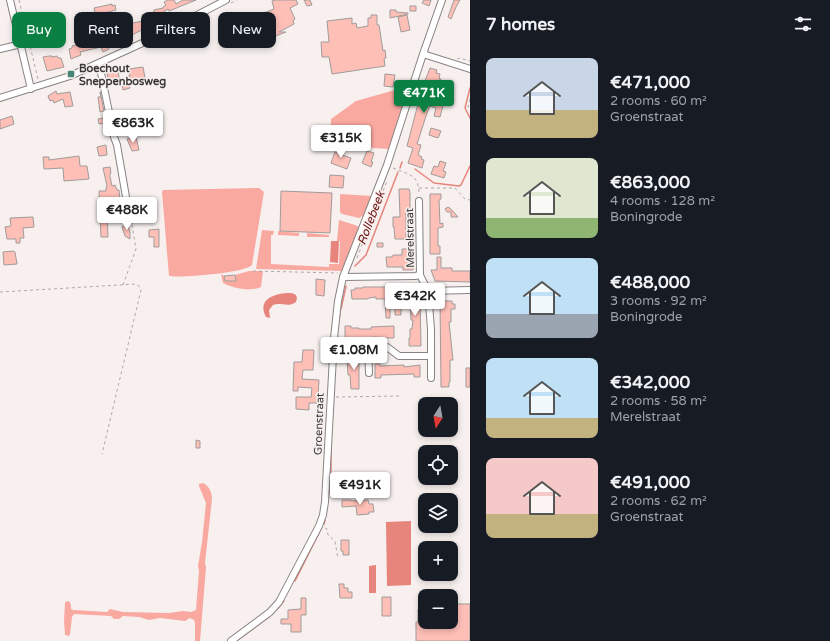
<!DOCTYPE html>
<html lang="en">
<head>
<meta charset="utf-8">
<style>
	body { margin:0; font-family:"Varela Round",sans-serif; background:#242831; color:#f1f3f6; height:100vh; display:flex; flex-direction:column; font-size:15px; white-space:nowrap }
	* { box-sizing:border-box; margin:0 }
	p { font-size:13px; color:#9ea1a6 }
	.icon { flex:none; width:22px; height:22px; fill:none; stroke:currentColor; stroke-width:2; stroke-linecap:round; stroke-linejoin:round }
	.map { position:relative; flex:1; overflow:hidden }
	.panel { display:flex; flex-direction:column; background:#171b24; width:360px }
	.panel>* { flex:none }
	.hud { position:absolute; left:12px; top:12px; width:380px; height:36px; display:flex; gap:8px }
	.needle { width:26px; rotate:191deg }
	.tools { position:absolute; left:418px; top:397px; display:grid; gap:8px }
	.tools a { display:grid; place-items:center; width:40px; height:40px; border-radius:8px; background:#171b24; box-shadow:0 2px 6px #0003; font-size:20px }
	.price { position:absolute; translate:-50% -34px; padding:0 9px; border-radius:4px; background:#fff; color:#222; font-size:13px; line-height:26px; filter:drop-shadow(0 1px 2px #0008) }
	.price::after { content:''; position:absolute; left:50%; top:24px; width:12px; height:9px; margin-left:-6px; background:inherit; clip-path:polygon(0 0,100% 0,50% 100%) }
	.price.active { background:#0b8043; color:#fff }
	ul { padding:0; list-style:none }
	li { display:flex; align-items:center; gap:12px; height:100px; padding:0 16px }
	li span { display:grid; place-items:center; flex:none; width:112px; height:80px; border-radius:8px; color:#555 }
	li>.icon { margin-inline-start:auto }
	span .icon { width:48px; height:48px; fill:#fffc; stroke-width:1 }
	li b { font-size:17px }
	h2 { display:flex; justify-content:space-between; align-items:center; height:48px; padding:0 16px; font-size:17px }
	.chip { padding:0 14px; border-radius:8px; background:#171b24; box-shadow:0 2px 6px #0003; font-size:14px; line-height:36px }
	.chip.active { background:#0b8043; color:#fff }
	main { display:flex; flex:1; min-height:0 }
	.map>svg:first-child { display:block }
	.green { fill:#faa9a1 }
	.water { fill:#e7847b }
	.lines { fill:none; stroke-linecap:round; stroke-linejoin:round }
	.stream { stroke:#e7847b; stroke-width:1.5 }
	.building { fill:#febfb7; stroke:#a19b9a }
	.minor-casing { stroke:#888382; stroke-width:8 }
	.path { stroke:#aea9a8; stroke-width:1; stroke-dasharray:3 3; stroke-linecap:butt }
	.minor { stroke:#fff; stroke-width:6 }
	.poi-dot { fill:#458677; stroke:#f7f0ef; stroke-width:1.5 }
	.labels { text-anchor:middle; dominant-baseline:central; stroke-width:3; stroke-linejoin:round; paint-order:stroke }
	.poi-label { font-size:11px; font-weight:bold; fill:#3a3837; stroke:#f7f0ef; text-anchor:start }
	.street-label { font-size:11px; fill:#3a3837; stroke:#f7f0ef }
	.water-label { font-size:12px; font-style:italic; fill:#6e1515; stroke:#f7f0ef }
</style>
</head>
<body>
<main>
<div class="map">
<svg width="470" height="641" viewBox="0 0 470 641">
	<rect width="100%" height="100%" fill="#f7f0ef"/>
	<path class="green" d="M409 86 389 149 330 145 331 119 356 101Z
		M259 188 264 192 252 265C245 273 181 278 169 276L162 192 163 190Z
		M340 194 372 196 364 215 359 218 342 214 340 212Z
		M339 220 355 225 359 227 342 271 256 269 262 230 274 231 273 235H271V264L329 267V264H339L340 241H337Z
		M278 231 299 233V236L278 235Z
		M307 233 329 235V237H307Z
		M249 271H263L261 287C250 292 233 288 223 283L221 274 224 276 225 281H236L235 275Z
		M203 483C209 486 212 492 212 499L205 563 206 567 200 641H195V623L194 620 190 618 185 621 160 618 149 620 139 617 123 616 119 619H114L111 616 74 614 72 617 70 634 69 636 65 635 64 621 65 602 69 601 71 605V609L73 610 107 612 110 609 123 612 169 613 183 611 191 612 196 610 199 571 198 566 202 542 206 503 199 486V484Z"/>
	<path class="water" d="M331 241H339L338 263 330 262Z
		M287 293C292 293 296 293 297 298L296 302C288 308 281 302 273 305L269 310 270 318 266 317C257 300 273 294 287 293Z
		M411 521V585L387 586 386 522Z
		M376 565V593H369V566Z"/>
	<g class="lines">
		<path class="stream" d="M470 88 465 108 470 118
			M400 168 402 162
			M415 169 434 183 459 186 461 185 470 166
			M355 266 366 255 398 172
			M341 309 346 286
			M338 324 340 314
			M331 475V438
			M329 493 330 490
			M324 524 325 520
			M295 581 321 529
			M278 608 284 601
			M236 641 269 617"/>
	</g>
	<path class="building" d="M168 0H174L176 4 183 0H196L174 9 169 11 168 9 162 13 163 19 152 22 153 24 132 35 128 24 143 21 142 15 154 12V10L163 8V7L166 5 164 2Z
		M275 0H296L298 4 290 8 295 19 293 20 294 24 279 32H286L273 37 272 34 252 42 243 21 274 9 272 1Z
		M304 0H310L312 5 307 6Z
		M424 0H431L429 6 422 3Z
		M454 0H460L456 7 451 19 448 17Z
		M112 4V6L115 5 116 10 100 14 99 12 95 13 94 8Z
		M410 6H416V11H410Z
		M390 10H396V12L408 13V14L390 18Z
		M371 15H377V25H379L383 51 385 50 386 58H384L385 66 332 74 329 57H322L321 42H329L327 21 352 18V24L356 23 357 28 368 26V18H371Z
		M407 15 410 30 401 32 398 17Z
		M81 25 82 31 77 32 75 27Z
		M117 27 121 35 106 43 109 49 103 52 101 47 80 52 81 55 71 59 69 49 72 48V46L85 43V41H88L87 39 93 37 95 43 110 35 109 31Z
		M49 56H52V57L57 56 58 58H61L64 67 47 71 43 57Z
		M143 67 145 78 129 81 128 76H130L129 69Z
		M114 68 117 71H118L120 82 109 84 107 73H108L107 70Z
		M430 68 437 70 436 73 440 74 439 79H441L434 99 444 102 440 117 434 116 436 108 430 106 427 113 417 144 421 145 418 155 422 157 421 159 424 160 422 168 408 163 413 148 407 146 422 89Z
		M385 74 395 75 393 87 384 86Z
		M128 79 130 88 123 90 121 80Z
		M449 82 454 84 451 90 447 89Z
		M56 91 57 94 70 92 73 106 65 107 63 99 54 103 53 100 50 101 48 96Z
		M100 92 104 111 100 112 98 97H101Z
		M12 116 14 124 0 129V120Z
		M104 118 105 123 99 124 98 119Z
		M145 122 146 127 137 129 136 124Z
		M156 122 157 128 149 129 148 124Z
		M431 128 441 131 438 138 429 135Z
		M136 137 139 150 132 151 127 139Z
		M106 145 107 155 99 156 97 147Z
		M337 146H343L342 155 351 158 347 169 331 163 335 152 337 153Z
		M367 151 374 153 371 162H373L371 167 362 163Z
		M79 156 80 166H87L89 179 64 181 63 168 44 169 43 157H49V160Z
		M440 161 446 163 443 171 446 172 444 178 431 174 434 166 438 167Z
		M110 167 111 173 110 174V177L112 186 115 185 117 190H119L121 210 107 211 108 237H101L99 191H106V188L107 186 103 168Z
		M330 175 344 176 343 188 329 187Z
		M399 189H409L410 192V213H406V239H395L394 227H393V217H400Z
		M281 191 332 193 330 233 280 231Z
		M430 194H441V199L439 200 440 224 443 223V227L438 228V246H440V254H430Z
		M448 207 451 209 458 217H451V212H447L445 209Z
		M33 217 34 227 23 228 24 238H20V243H16V239H7L5 227 11 226 10 218Z
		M128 225 130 233V239L125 236 122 227 123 226Z
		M159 229V247H154V237H149V230Z
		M377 243H383V247H377Z
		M402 249H410V266H413V270H403V267H387L386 257H392L393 255H402Z
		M13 251 15 252 17 264 4 265 3 252Z
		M437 257H441V268H452V271H470V282L435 281 431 270H437Z
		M235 275 236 281H225L224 276Z
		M316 279 325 280 324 296 316 295Z
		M406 286H416L417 299H420L421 346H409V338H410V329H412L413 320H411L410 294H406L405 289Z
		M363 287H394L395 299H390V318H386L385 299H376V297L369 298 367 299H352L351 290H355V288H363Z
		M440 301H452V304H455V309H451V322H449L453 360H450V382H449V387H441Z
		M395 308H401V315H395Z
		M345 326H351V328H359V329H371V327L394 326V338H377V337L345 339Z
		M303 350H314L313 370H303L302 379 319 380 318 395H320V403H309V410L296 409V397H311L312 388 298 387V391H293L294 362H302Z
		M350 354H358V359H359V389H351L350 375H348L347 357H350Z
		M375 364H380V366L404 365V367L420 365V377H414V374L381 375V378H375Z
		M466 368H470V387H466Z
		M196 440 200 441V448H196Z
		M342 500H351V501L368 500 369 504H373L374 512H369V514L357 515 356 506 342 507Z
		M341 540H349V555H343V551H341Z
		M339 584H344V588H348V592H352V598H340Z
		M382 597H391V616H382Z
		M301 598H306V615H301V632H291V624H281V619H288V610L301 609Z
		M451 604H470V641H416V622H418V609L425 610V622H451Z"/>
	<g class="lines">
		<defs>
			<path id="minor" d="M10 0 31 89
				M0 49 21 44
				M423 54 470 69
				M99 63 114 137 117 145 130 220
				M0 98 70 76 149 40 226 0
				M419 201 420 275
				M343 277 415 276 420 275 428 291 470 290
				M428 291 431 329V378
				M351 347H387L399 356H431
				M368 347 369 373
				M231 641 270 612 279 602 319 526 323 515 325 502 334 338 338 301 343 277 387 165 423 54 442 0"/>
		</defs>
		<use href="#minor" class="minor-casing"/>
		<path class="path" d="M19 0 38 79
			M231 3 237 0
			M457 59 460 58 470 61
			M470 99 468 107 470 108
			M393 168C410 175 419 174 419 195
			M419 188H455L465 199 470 200
			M357 258 387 181
			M253 271 338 273
			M123 285 136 249 132 225
			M0 292 136 284 140 287 141 290 102 454
			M336 397 402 396
			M325 528 327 529 328 535 335 541 338 559"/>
		<use href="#minor" class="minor"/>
	</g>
	<rect class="poi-dot" x="67" y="70" width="8" height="8" rx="2"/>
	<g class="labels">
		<g class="poi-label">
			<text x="79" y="68">Boechout<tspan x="79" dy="13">Sneppenbosweg</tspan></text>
		</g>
		<g class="street-label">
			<text transform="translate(410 238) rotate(-91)">Merelstraat</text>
			<text transform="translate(319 424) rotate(-88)">Groenstraat</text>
		</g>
		<g class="water-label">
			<text transform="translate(371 218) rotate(-69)">Rollebeek</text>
		</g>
	</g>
</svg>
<div class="tools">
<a><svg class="needle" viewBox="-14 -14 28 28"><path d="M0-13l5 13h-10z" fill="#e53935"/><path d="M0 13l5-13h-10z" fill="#9ea1a6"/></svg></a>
<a><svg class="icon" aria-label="locate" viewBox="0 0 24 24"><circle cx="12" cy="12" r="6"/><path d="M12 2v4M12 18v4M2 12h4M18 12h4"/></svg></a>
<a><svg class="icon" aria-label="layers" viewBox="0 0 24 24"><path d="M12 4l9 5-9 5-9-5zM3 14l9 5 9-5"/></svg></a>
<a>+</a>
<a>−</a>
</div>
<b class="price active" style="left:424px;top:114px">€471K</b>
<b class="price" style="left:133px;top:144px">€863K</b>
<b class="price" style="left:341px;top:159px">€315K</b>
<b class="price" style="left:127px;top:231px">€488K</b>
<b class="price" style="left:415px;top:317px">€342K</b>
<b class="price" style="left:354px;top:371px">€1.08M</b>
<b class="price" style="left:360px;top:506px">€491K</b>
<div class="hud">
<a class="chip active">Buy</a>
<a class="chip">Rent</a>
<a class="chip">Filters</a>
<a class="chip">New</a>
</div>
</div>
<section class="panel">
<h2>7 homes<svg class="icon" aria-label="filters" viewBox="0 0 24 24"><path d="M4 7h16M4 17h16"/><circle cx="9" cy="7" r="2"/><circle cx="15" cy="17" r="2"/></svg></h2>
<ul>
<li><span style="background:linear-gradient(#c9d6e8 65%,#c2b280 0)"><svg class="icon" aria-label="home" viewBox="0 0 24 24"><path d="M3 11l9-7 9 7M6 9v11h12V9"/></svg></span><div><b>€471,000</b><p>2 rooms · 60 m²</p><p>Groenstraat</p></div></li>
<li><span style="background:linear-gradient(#dfe7d0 75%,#8fb573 0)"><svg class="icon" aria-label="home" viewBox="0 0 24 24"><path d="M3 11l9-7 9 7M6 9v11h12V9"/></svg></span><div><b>€863,000</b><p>4 rooms · 128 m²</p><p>Boningrode</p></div></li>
<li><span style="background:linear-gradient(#bfe0f5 70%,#9aa5b1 0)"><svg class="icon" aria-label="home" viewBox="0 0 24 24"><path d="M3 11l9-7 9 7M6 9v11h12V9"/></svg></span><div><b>€488,000</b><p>3 rooms · 92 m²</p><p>Boningrode</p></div></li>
<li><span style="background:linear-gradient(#bfe0f5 75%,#c2b280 0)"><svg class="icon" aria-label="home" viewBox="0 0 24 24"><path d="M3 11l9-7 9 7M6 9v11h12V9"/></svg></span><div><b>€342,000</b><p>2 rooms · 58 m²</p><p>Merelstraat</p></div></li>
<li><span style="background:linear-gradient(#f6c9c9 70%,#c2b280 0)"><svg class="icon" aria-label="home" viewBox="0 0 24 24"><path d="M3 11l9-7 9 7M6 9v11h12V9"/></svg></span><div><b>€491,000</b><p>2 rooms · 62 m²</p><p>Groenstraat</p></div></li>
</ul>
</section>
</main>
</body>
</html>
